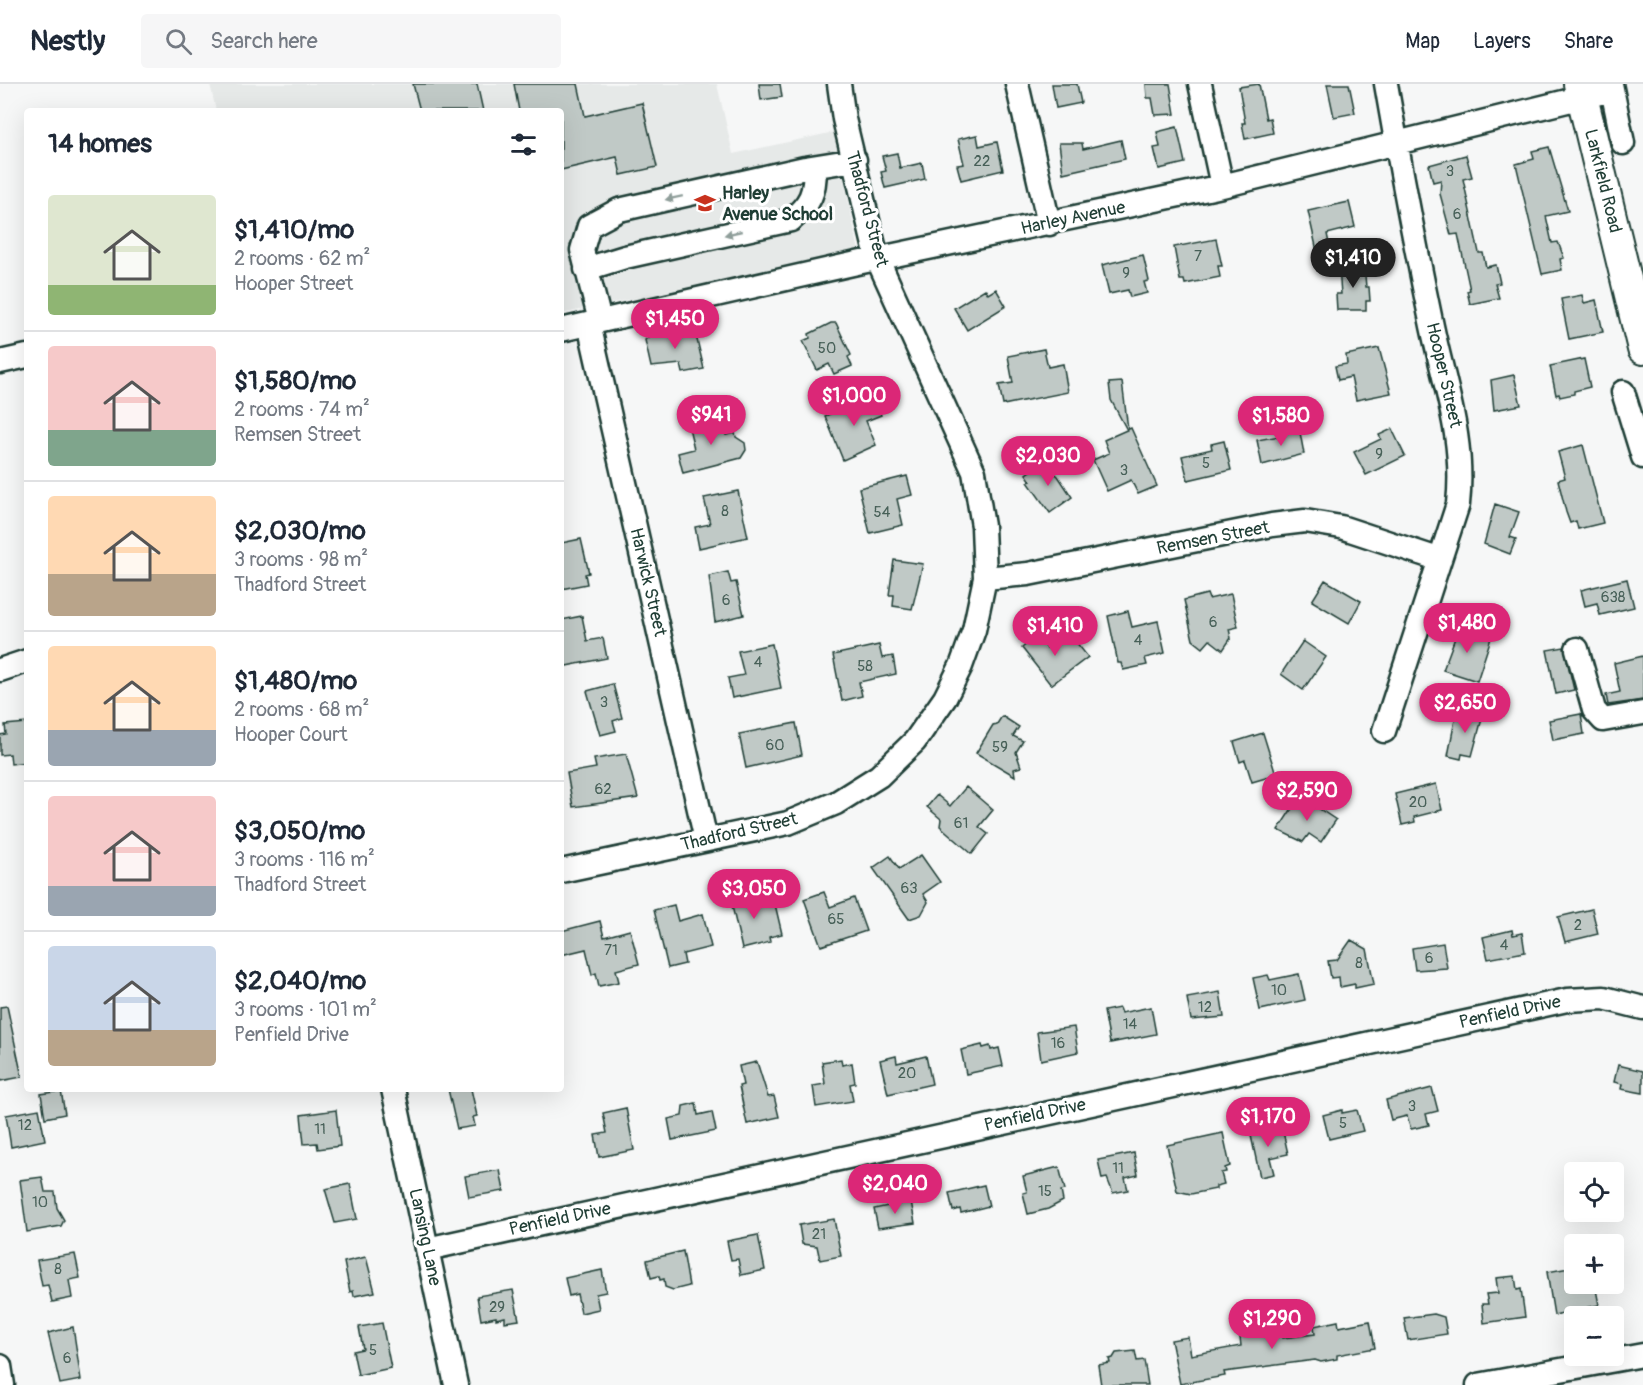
<!DOCTYPE html>
<html lang="en">
<head>
<meta charset="utf-8">
<style>
	body { margin:0; font-family:Pangolin,sans-serif; background:#f6f6f7; color:#1f2937; height:100vh; display:flex; flex-direction:column; font-size:22px; white-space:nowrap }
	* { box-sizing:border-box; margin:0 }
	p { font-size:20px; color:#747a83 }
	.icon { flex:none; width:33px; height:33px; fill:none; stroke:currentColor; stroke-width:2; stroke-linecap:round; stroke-linejoin:round }
	.map { position:relative; flex:1; overflow:hidden }
	.drawer { position:absolute; left:24px; top:24px; width:540px; height:984px; display:flex; flex-direction:column; background:#fff; border-radius:6px; box-shadow:0 6px 24px #0002 }
	.drawer>* { flex:none }
	.controls { position:absolute; left:1564px; top:1078px; display:grid; gap:12px }
	.controls a { display:grid; place-items:center; width:60px; height:60px; border-radius:6px; background:#fff; box-shadow:0 6px 24px #0002; font-size:30px }
	.price { position:absolute; translate:-50% -51px; padding:0 14px; border-radius:21px; background:#db2777; color:#fff; font-size:20px; line-height:39px; filter:drop-shadow(0 2px 3px #0008) }
	.price::after { content:''; position:absolute; left:50%; top:36px; width:18px; height:14px; margin-left:-9px; background:inherit; clip-path:polygon(0 0,100% 0,50% 100%) }
	.price.on { background:#222; color:#fff }
	ul { padding:0; list-style:none }
	li { display:flex; align-items:center; gap:18px; height:150px; padding:0 24px }
	li+li { border-top:2px solid #e0e1e3 }
	li span { display:grid; place-items:center; flex:none; width:168px; height:120px; border-radius:6px; color:#555 }
	li>.icon { margin-inline-start:auto }
	span .icon { width:72px; height:72px; fill:#fffc; stroke-width:1 }
	li b { font-size:26px }
	h2 { display:flex; justify-content:space-between; align-items:center; height:72px; padding:0 24px; font-size:26px }
	header { display:flex; align-items:center; gap:36px; box-sizing:border-box; height:84px; padding:0 30px; background:#fff; border-bottom:2px solid #e0e1e3 }
	header strong { font-size:28px }
	nav { display:flex; gap:33px; margin-inline-start:auto; font-size:21px }
	.search { width:420px; height:54px; background:#f6f6f7; display:flex; align-items:center; gap:15px; box-sizing:border-box; padding:0 21px; border-radius:6px; color:#747a83; font-size:22px }
	.map>svg:first-child { display:block }
	.built { fill:#e6e9e8 }
	.building { fill:#c0c9c6; stroke:#1f3d34; stroke-width:1.5 }
	.lines { fill:none; stroke-linecap:round; stroke-linejoin:round }
	.minor-casing { stroke:#1f3d34; stroke-width:27 }
	.major-casing { stroke:#1f3d34; stroke-width:34 }
	.minor { stroke:#fff; stroke-width:22 }
	.major { stroke:#fff; stroke-width:30 }
	.oneway { fill:#8f9e9a }
	.labels { text-anchor:middle; dominant-baseline:central; stroke-width:6; stroke-linejoin:round; paint-order:stroke }
	.number-label { font-size:15px; fill:#476058 }
	.street-label { font-size:18px; fill:#1f3d34; stroke:#fff }
	.poi-label { font-size:18px; font-weight:bold; fill:#1f3d34; stroke:#fff; text-anchor:start }
</style>
</head>
<body>
<header>
<strong>Nestly</strong>
<div class="search"><svg class="icon" aria-label="search" viewBox="0 0 24 24"><circle cx="10" cy="10" r="6"/><path d="M15 15l6 6"/></svg>Search here</div>
<nav><a>Map</a><a>Layers</a><a>Share</a></nav>
</header>
<div class="map">
<svg width="1643" height="1301" viewBox="0 0 1643 1301">
	<rect width="100%" height="100%" fill="#f6f7f7"/>
	<filter id="ink" filterUnits="userSpaceOnUse"><feTurbulence type="fractalNoise" baseFrequency=".0167" numOctaves="2"/><feDisplacementMap in="SourceGraphic" scale="12" xChannelSelector="R" yChannelSelector="G"/><feConvolveMatrix kernelMatrix="1 2 1 2 8 2 1 2 1" color-interpolation-filters="sRGB"/></filter>
	<g filter="url(#ink)">
		<path class="built" d="M210 0H717L733 70 834 48 859 167 561 230V27H216Z"/>
		<path class="building" d="M413 0H477L483 27H420Z
			M514 0H578L585 32 642 19 657 83 621 91 617 73 561 86V27H519Z
			M759 0H780L782 13 761 16Z
			M1052 0H1077L1081 19 1056 24Z
			M1146 0H1170L1175 30 1155 31 1152 14H1147Z
			M1259 0 1266 35 1270 34 1273 49 1245 55 1242 39H1245L1239 3Z
			M1327 0H1349L1355 29 1334 33Z
			M1177 43 1185 79 1159 85 1154 64 1160 63 1157 48Z
			M977 51 979 62 997 58 1003 86 961 96 957 81 964 80 958 55Z
			M1121 56 1125 75 1063 89 1059 59H1082L1083 65Z
			M1549 63 1568 127 1546 132 1552 159 1558 158 1564 174 1560 175 1562 186 1542 190 1516 80 1534 75 1532 67Z
			M897 69 900 84 922 79 925 95 885 104 881 88 886 87 882 72Z
			M1466 71 1472 93 1463 95 1479 169H1483L1486 183 1496 181 1500 199 1495 200 1499 214 1470 220 1467 207 1470 206 1458 150 1451 151 1440 110 1441 96 1433 98 1429 81Z
			M1349 118 1355 143 1327 150 1330 164 1317 167 1308 127Z
			M1216 155 1222 182H1218L1220 193 1185 200 1184 196H1180L1174 163Z
			M1143 171 1149 197 1144 198 1147 209 1130 213 1128 206 1109 210 1102 181Z
			M1364 181 1366 203H1369L1370 217H1366V226H1337L1336 210H1341L1339 183Z
			M985 205 988 210 996 205 1006 222 967 246 954 224Z
			M1582 211 1584 219 1596 216 1603 248 1569 255 1561 215Z
			M831 239H836L851 271 848 273 852 282 834 290 829 280 817 286 803 257 810 254 809 250Z
			M694 243 704 285 683 289 681 280 651 283 645 256 657 247 663 250Z
			M1379 264 1391 309 1356 316 1351 293 1338 296 1335 282 1347 280 1346 271Z
			M1044 265 1048 283 1063 280 1068 308 1003 321 999 301 1013 299 1008 272Z
			M1584 275 1590 303 1574 307V310L1560 313 1559 310 1556 311 1550 282Z
			M1514 291 1521 321 1494 326 1491 296Z
			M1122 298 1128 345 1127 346 1111 316 1109 299Z
			M872 312 881 331 866 337 876 361 843 376 825 332Z
			M721 332 726 351 735 349 736 353 745 359 746 366 741 374 683 389 678 369 694 365 688 339Z
			M1299 343 1304 370 1262 381 1257 356 1285 351 1284 346Z
			M1131 344 1157 402 1138 410 1131 396 1107 407 1093 376 1109 369 1104 356Z
			M1392 345 1405 372 1366 391 1354 368 1381 355 1379 351Z
			M1224 357 1231 386 1188 396 1182 372 1212 365 1211 360Z
			M1583 361 1603 439 1578 445 1576 437 1570 439 1566 428 1558 396 1565 394 1558 368Z
			M1042 378 1058 392 1072 413 1050 429 1028 398 1031 397 1026 390Z
			M907 392 912 411 897 415 903 441 870 449 859 404Z
			M738 407 748 453 699 464 695 443 710 440 704 414Z
			M1495 420 1519 428 1510 453 1516 455 1510 470 1484 460Z
			M581 455 589 489 585 490 587 500 561 505V459Z
			M894 476 923 480 912 525 893 522 894 511H889Z
			M728 488 731 499 736 498 744 531 715 538 709 492Z
			M1627 495 1634 523 1600 531 1597 519 1585 522 1581 506Z
			M1325 496 1361 517 1349 539 1312 517Z
			M1207 510 1209 515 1231 510 1238 543 1229 545 1231 554 1223 566 1210 556 1203 564 1193 556 1184 516Z
			M1128 527 1132 543 1158 537 1165 569 1145 574 1147 581 1123 586 1121 579H1118L1108 532Z
			M582 532 587 557 603 554 607 574 561 583V536Z
			M1459 543 1491 554 1477 597 1443 586Z
			M1068 548 1088 573 1051 601 1022 564 1037 551 1047 564Z
			M1303 557 1326 573 1303 606 1281 590Z
			M772 560 781 604 732 614 728 594 744 591 738 567Z
			M879 561 882 574 893 572 896 590 859 598 862 612 842 617 833 571Z
			M1564 563 1574 606 1556 610 1547 566Z
			M1643 572V616L1608 621 1606 611 1620 608 1614 579Z
			M613 600 622 634 613 637 616 647 600 651 587 607Z
			M1457 625 1483 631 1472 672 1462 670 1461 675 1448 672Z
			M1581 630 1584 650 1553 656 1549 636Z
			M1002 632 1019 643 1013 652 1023 657 1016 668 1021 683 1014 685 1015 692 976 669 993 641 997 640Z
			M27 639V678L11 680 10 670 0 671V651L6 650 5 641Z
			M796 639 802 671 746 684 739 650Z
			M1263 649 1276 691 1252 698 1245 676 1240 678 1234 658Z
			M626 670 638 714 573 723 567 689 596 684 594 675Z
			M1436 700 1442 726 1414 733 1415 738 1402 741 1395 710Z
			M966 703 993 726 979 743 988 750 972 770 940 742 941 735 927 723 937 711 950 722Z
			M1300 712 1336 736 1321 758 1309 750 1303 758 1278 746Z
			M921 771 940 798 923 810 928 818 921 831 909 835 873 784 890 772 899 785Z
			M749 805 752 821 774 816 782 850 769 853 770 858 742 865 729 809Z
			M824 808 830 823 854 814 866 847 821 862 804 815Z
			M674 821 678 837 703 830 711 863 683 870 685 880 668 884 654 826Z
			M1592 825 1598 850 1565 858 1558 833Z
			M600 837 604 853 630 846 639 880 616 886 619 898 599 902 596 889 592 891 586 865 561 871V847Z
			M1512 846 1513 851 1522 849 1525 868 1488 875 1483 853Z
			M1351 856 1367 865 1374 900 1355 904V900L1340 903 1339 893 1331 894 1328 877 1337 876Z
			M1443 859 1447 884 1415 886 1412 864Z
			M1299 890 1305 916 1260 926 1253 894 1268 891 1270 896Z
			M1220 908 1224 933 1191 936 1187 914Z
			M7 922 22 993 0 997V923Z
			M1151 923 1156 950 1110 959 1104 927 1119 924 1121 929Z
			M1074 943 1078 968 1041 976 1037 948Z
			M982 961 983 964 990 962 991 966 999 964 1003 982 966 990 961 966Z
			M896 972 897 979 926 972 932 1000 888 1010 880 976Z
			M841 975 842 981 852 979 855 999 850 1000 853 1017 816 1023 813 1002 825 1000 822 978Z
			M757 978 768 1013 774 1012 779 1033 747 1040 739 1002 743 1001 739 982Z
			M1618 981 1643 987V1009L1621 1005 1622 1000 1614 998Z
			M1432 1004 1438 1027 1426 1030 1429 1041 1411 1045 1407 1032 1391 1036 1386 1016Z
			M448 1005H471L477 1032 473 1033 475 1042 457 1045Z
			M61 1007 65 1030 45 1034 41 1010Z
			M696 1019 698 1031 712 1028 716 1047 672 1056 668 1035 682 1032 683 1022Z
			M626 1024 634 1066 599 1073 595 1051 607 1049 603 1029Z
			M39 1025 45 1056 11 1063 6 1031Z
			M336 1026 340 1062 318 1065 317 1059 304 1060 301 1031Z
			M1342 1026V1029L1357 1026 1363 1047 1329 1055 1323 1031Z
			M1268 1043V1046L1282 1043 1288 1070 1270 1074 1274 1090 1260 1093 1250 1047Z
			M1223 1049 1230 1082 1225 1084 1226 1088 1221 1089 1224 1100 1216 1102V1105L1191 1110 1177 1107 1167 1061Z
			M1134 1069 1138 1091 1125 1094 1128 1106 1113 1109 1107 1094 1102 1095 1098 1076Z
			M1059 1083 1065 1106 1061 1107 1063 1117 1048 1125 1028 1130 1023 1109 1027 1108 1023 1092Z
			M500 1086 504 1107 469 1113 465 1092Z
			M42 1093 45 1108H55L57 1124 64 1136 61 1142 27 1148 20 1096Z
			M350 1100 357 1135 335 1139 325 1105Z
			M984 1101 989 1122 961 1129 960 1125 953 1127 949 1109Z
			M911 1117 915 1139 878 1144 874 1125Z
			M834 1135 841 1172 820 1176 817 1162 802 1160 799 1141Z
			M758 1151 765 1186 741 1191 738 1175 731 1176 727 1157Z
			M683 1167 689 1202 673 1206 665 1203 664 1195 660 1196 659 1192 651 1194 647 1176Z
			M75 1170 80 1194 69 1196 72 1214 52 1218 48 1201 42 1202 37 1176Z
			M366 1173 375 1208 354 1212 353 1207 350 1208 344 1178Z
			M1575 1183V1200H1595L1599 1221 1554 1231 1547 1188Z
			M602 1186 606 1208 596 1210 599 1225 581 1229 577 1210 569 1212 565 1194Z
			M1515 1192 1517 1206 1521 1205 1525 1233 1484 1239 1482 1220H1488L1486 1210 1498 1209 1496 1194Z
			M513 1206 519 1236 505 1238V1233L496 1235V1233L481 1236 477 1212Z
			M1434 1230 1444 1233 1447 1250 1408 1256 1404 1234Z
			M1338 1237 1339 1243 1370 1237 1375 1264 1337 1271V1275L1321 1278 1315 1276 1224 1288 1225 1292 1180 1300 1171 1256 1188 1253 1191 1271 1241 1262 1239 1245 1278 1240V1244H1282L1283 1254 1315 1250 1314 1242Z
			M382 1239 391 1284 358 1291 353 1267 363 1265 359 1243Z
			M73 1243 81 1296 60 1300 48 1249Z
			M1135 1267 1137 1277 1144 1276 1148 1301H1101L1098 1281 1110 1279 1109 1275 1113 1274 1116 1269Z"/>
		<g class="lines">
			<defs>
				<path id="minor" d="M1017 0 1049 140
					M1200 0 1222 102
					M1611 0 1623 59
					M586 185 625 173 791 136C811 119 815 109 815 83
					M600 237 582 166 589 142 619 126 805 84 855 76
					M589 240 706 756
					M561 246 857 179 1222 102 1612 6
					M0 278 27 272
					M1623 308 1643 373
					M985 494 1028 490 1272 441 1305 437 1341 443 1438 475
					M1577 565 1594 626 1603 636 1643 629
					M0 586 27 577
					M1384 647 1458 420C1465 356 1445 304 1432 242 1415 161 1400 81 1386 0
					M561 787 788 739 836 719 879 692 915 657 945 614 961 582 974 546 985 494 983 442 974 388 877 174 844 35 839 0
					M393 1005 456 1301
					M427 1165 1567 916 1604 914 1643 924
					M0 1282 3 1301
					M1478 1301 1643 1271"/>
				<path id="major" d="M1579 0 1643 265"/>
			</defs>
			<use href="#minor" class="minor-casing"/>
			<use href="#major" class="major-casing"/>
			<use href="#minor" class="minor"/>
			<use href="#major" class="major"/>
		</g>
		<defs><path id="oneway-solid" d="M-6-.8H1V-3.2L6.5 0L1 3.2V.8H-6Z" transform="scale(1.5)"/></defs>
		<g class="oneway">
			<use href="#oneway-solid" transform="translate(674 114) rotate(168)"/>
			<use href="#oneway-solid" transform="translate(733 149) rotate(167)"/>
		</g>
	</g>
	<defs>
		<symbol id="school-bare" viewBox="-9 -9 18 18"><path d="M0-5L7-2L0 1L-7-2ZM-4 1L0 2.5L4 1V4Q0 6-4 4Z" fill="#c8321e" stroke="#fff" stroke-width="2.5" paint-order="stroke"/></symbol>
	</defs>
	<g fill-rule="evenodd">
		<use href="#school-bare" x="690" y="104" width="30" height="30"/>
	</g>
	<g class="labels">
		<g class="number-label">
			<text x="982" y="77">22</text>
			<text x="1450" y="87">3</text>
			<text x="1457" y="130">6</text>
			<text x="1198" y="172">7</text>
			<text x="1126" y="189">9</text>
			<text x="827" y="264">50</text>
			<text x="1379" y="370">9</text>
			<text x="1206" y="379">5</text>
			<text x="1124" y="386">3</text>
			<text x="725" y="427">8</text>
			<text x="882" y="428">54</text>
			<text x="1613" y="513">638</text>
			<text x="726" y="516">6</text>
			<text x="1213" y="538">6</text>
			<text x="1138" y="556">4</text>
			<text x="758" y="578">4</text>
			<text x="865" y="582">58</text>
			<text x="604" y="618">3</text>
			<text x="775" y="661">60</text>
			<text x="1000" y="663">59</text>
			<text x="603" y="705">62</text>
			<text x="1418" y="718">20</text>
			<text x="961" y="739">61</text>
			<text x="909" y="804">63</text>
			<text x="836" y="835">65</text>
			<text x="1578" y="841">2</text>
			<text x="1504" y="861">4</text>
			<text x="611" y="866">71</text>
			<text x="1429" y="874">6</text>
			<text x="1359" y="879">8</text>
			<text x="1279" y="906">10</text>
			<text x="1205" y="923">12</text>
			<text x="1130" y="940">14</text>
			<text x="1058" y="959">16</text>
			<text x="907" y="989">20</text>
			<text x="1412" y="1022">3</text>
			<text x="1343" y="1039">5</text>
			<text x="25" y="1041">12</text>
			<text x="320" y="1045">11</text>
			<text x="1118" y="1084">11</text>
			<text x="1045" y="1107">15</text>
			<text x="40" y="1118">10</text>
			<text x="819" y="1150">21</text>
			<text x="58" y="1185">8</text>
			<text x="497" y="1223">29</text>
			<text x="373" y="1266">5</text>
			<text x="67" y="1274">6</text>
		</g>
		<g class="street-label">
			<text transform="translate(1603 97) rotate(76)">Larkfield Road</text>
			<text transform="translate(867 125) rotate(75)">Thadford Street</text>
			<text transform="translate(1073 134) rotate(-12)">Harley Avenue</text>
			<text transform="translate(1444 291) rotate(77)">Hooper Street</text>
			<text transform="translate(1213 454) rotate(-11)">Remsen Street</text>
			<text transform="translate(648 498) rotate(77)">Harwick Street</text>
			<text transform="translate(739 748) rotate(-13)">Thadford Street</text>
			<text transform="translate(1510 928) rotate(-12)">Penfield Drive</text>
			<text transform="translate(1035 1031) rotate(-12)">Penfield Drive</text>
			<text transform="translate(560 1135) rotate(-12)">Penfield Drive</text>
			<text transform="translate(425 1153) rotate(78)">Lansing Lane</text>
		</g>
		<g class="poi-label">
			<text x="722" y="109">Harley<tspan x="722" dy="21">Avenue School</tspan></text>
		</g>
	</g>
</svg>
<div class="controls">
<a><svg class="icon" aria-label="locate" viewBox="0 0 24 24"><circle cx="12" cy="12" r="6"/><path d="M12 2v4M12 18v4M2 12h4M18 12h4"/></svg></a>
<a>+</a>
<a>−</a>
</div>
<b class="price on" style="left:1353px;top:205px">$1,410</b>
<b class="price" style="left:675px;top:266px">$1,450</b>
<b class="price" style="left:854px;top:343px">$1,000</b>
<b class="price" style="left:711px;top:362px">$941</b>
<b class="price" style="left:1281px;top:363px">$1,580</b>
<b class="price" style="left:1048px;top:403px">$2,030</b>
<b class="price" style="left:1467px;top:570px">$1,480</b>
<b class="price" style="left:1055px;top:573px">$1,410</b>
<b class="price" style="left:1465px;top:650px">$2,650</b>
<b class="price" style="left:1307px;top:738px">$2,590</b>
<b class="price" style="left:754px;top:836px">$3,050</b>
<b class="price" style="left:1268px;top:1064px">$1,170</b>
<b class="price" style="left:895px;top:1131px">$2,040</b>
<b class="price" style="left:1272px;top:1266px">$1,290</b>
<section class="drawer">
<h2>14 homes<svg class="icon" aria-label="filters" viewBox="0 0 24 24"><path d="M4 7h16M4 17h16"/><circle cx="9" cy="7" r="2"/><circle cx="15" cy="17" r="2"/></svg></h2>
<ul>
<li><span style="background:linear-gradient(#dfe7d0 75%,#8fb573 0)"><svg class="icon" aria-label="home" viewBox="0 0 24 24"><path d="M3 11l9-7 9 7M6 9v11h12V9"/></svg></span><div><b>$1,410/mo</b><p>2 rooms · 62 m²</p><p>Hooper Street</p></div></li>
<li><span style="background:linear-gradient(#f6c9c9 70%,#7fa58c 0)"><svg class="icon" aria-label="home" viewBox="0 0 24 24"><path d="M3 11l9-7 9 7M6 9v11h12V9"/></svg></span><div><b>$1,580/mo</b><p>2 rooms · 74 m²</p><p>Remsen Street</p></div></li>
<li><span style="background:linear-gradient(#ffd9b3 65%,#b9a48a 0)"><svg class="icon" aria-label="home" viewBox="0 0 24 24"><path d="M3 11l9-7 9 7M6 9v11h12V9"/></svg></span><div><b>$2,030/mo</b><p>3 rooms · 98 m²</p><p>Thadford Street</p></div></li>
<li><span style="background:linear-gradient(#ffd9b3 70%,#9aa5b1 0)"><svg class="icon" aria-label="home" viewBox="0 0 24 24"><path d="M3 11l9-7 9 7M6 9v11h12V9"/></svg></span><div><b>$1,480/mo</b><p>2 rooms · 68 m²</p><p>Hooper Court</p></div></li>
<li><span style="background:linear-gradient(#f6c9c9 75%,#9aa5b1 0)"><svg class="icon" aria-label="home" viewBox="0 0 24 24"><path d="M3 11l9-7 9 7M6 9v11h12V9"/></svg></span><div><b>$3,050/mo</b><p>3 rooms · 116 m²</p><p>Thadford Street</p></div></li>
<li><span style="background:linear-gradient(#c9d6e8 70%,#b9a48a 0)"><svg class="icon" aria-label="home" viewBox="0 0 24 24"><path d="M3 11l9-7 9 7M6 9v11h12V9"/></svg></span><div><b>$2,040/mo</b><p>3 rooms · 101 m²</p><p>Penfield Drive</p></div></li>
</ul>
</section>
</div>
</body>
</html>
